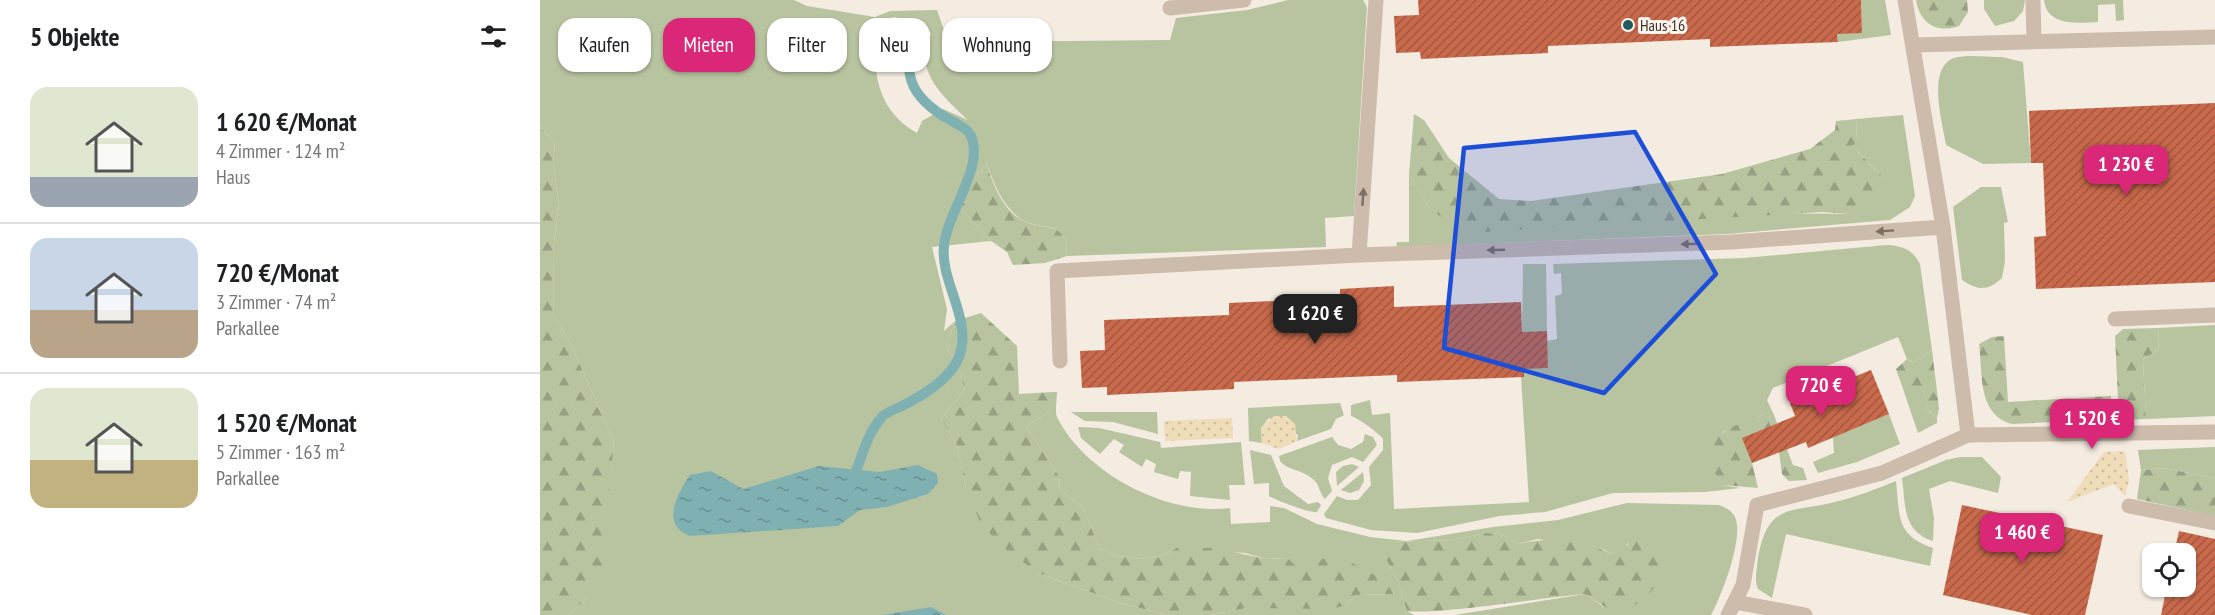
<!DOCTYPE html>
<html lang="de">
<head>
<meta charset="utf-8">
<style>
	body { margin:0; font-family:"PT Sans Narrow",sans-serif; background:#f6f6f6; color:#202124; height:100vh; display:flex; flex-direction:column; font-size:22px; white-space:nowrap }
	* { box-sizing:border-box; margin:0 }
	p { font-size:20px; color:#757577 }
	.icon { flex:none; width:33px; height:33px; fill:none; stroke:currentColor; stroke-width:2; stroke-linecap:round; stroke-linejoin:round }
	.map { position:relative; flex:1; overflow:hidden }
	.side { display:flex; flex-direction:column; background:#fff; width:540px }
	.side>* { flex:none }
	.top-card { position:absolute; left:18px; top:18px; width:570px; height:54px; display:flex; gap:12px }
	.controls { position:absolute; left:1602px; top:543px; display:grid; gap:12px }
	.controls a { display:grid; place-items:center; width:54px; height:54px; border-radius:12px; background:#fff; box-shadow:0 2px 4px #0004; font-size:30px }
	.price { position:absolute; translate:-50% -51px; padding:0 14px; border-radius:12px; background:#db2777; color:#fff; font-size:20px; line-height:39px; filter:drop-shadow(0 2px 3px #0008) }
	.price::after { content:''; position:absolute; left:50%; top:36px; width:18px; height:14px; margin-left:-9px; background:inherit; clip-path:polygon(0 0,100% 0,50% 100%) }
	.price.on { background:#222; color:#fff }
	ul { padding:0; list-style:none }
	li { display:flex; align-items:center; gap:18px; height:150px; padding:0 30px }
	li+li { border-top:2px solid #e0e0e0 }
	li span { display:grid; place-items:center; flex:none; width:168px; height:120px; border-radius:18px; color:#555 }
	li>.icon { margin-inline-start:auto }
	span .icon { width:72px; height:72px; fill:#fffc; stroke-width:1 }
	li b { font-size:26px }
	h2 { display:flex; justify-content:space-between; align-items:center; height:72px; padding:0 30px; font-size:26px }
	.tag { padding:0 21px; border-radius:18px; background:#fff; box-shadow:0 2px 4px #0004; font-size:21px; line-height:54px }
	.tag.on { background:#db2777; color:#fff }
	main { display:flex; flex:1; min-height:0 }
	.map>svg:first-child { display:block }
	.grass { fill:#b8c4a0; fill-rule:evenodd }
	.forest { fill:url(#forest-firs) }
	.sand { fill:url(#sand-dots) }
	.water { fill:url(#water-ripples) }
	.lines { fill:none; stroke-linecap:round; stroke-linejoin:round }
	.stream { stroke:#7fb0b2; stroke-width:10 }
	.building { fill:url(#building-hatch) }
	.lane { stroke:#cdbbac; stroke-width:15 }
	.street { stroke:#cdbbac; stroke-width:15 }
	.oneway { fill:#7d6f65 }
	.marked { fill:#1d4ed8; fill-opacity:0.2; stroke:#1d4ed8; stroke-width:4.5; stroke-linejoin:round }
	.poi-dot { fill:#1f5a5e; stroke:#fbf5ee; stroke-width:2 }
	.labels { text-anchor:middle; dominant-baseline:central; stroke-width:6; stroke-linejoin:round; paint-order:stroke }
	.poi-label { font-size:16px; fill:#3b302b; stroke:#fbf5ee; text-anchor:start }
</style>
</head>
<body>
<main>
<section class="side">
<h2>5 Objekte<svg class="icon" aria-label="filters" viewBox="0 0 24 24"><path d="M4 7h16M4 17h16"/><circle cx="9" cy="7" r="2"/><circle cx="15" cy="17" r="2"/></svg></h2>
<ul>
<li><span style="background:linear-gradient(#dfe7d0 75%,#9aa5b1 0)"><svg class="icon" aria-label="home" viewBox="0 0 24 24"><path d="M3 11l9-7 9 7M6 9v11h12V9"/></svg></span><div><b>1 620 €/Monat</b><p>4 Zimmer · 124 m²</p><p>Haus</p></div></li>
<li><span style="background:linear-gradient(#c9d6e8 60%,#b9a48a 0)"><svg class="icon" aria-label="home" viewBox="0 0 24 24"><path d="M3 11l9-7 9 7M6 9v11h12V9"/></svg></span><div><b>720 €/Monat</b><p>3 Zimmer · 74 m²</p><p>Parkallee</p></div></li>
<li><span style="background:linear-gradient(#dfe7d0 60%,#c2b280 0)"><svg class="icon" aria-label="home" viewBox="0 0 24 24"><path d="M3 11l9-7 9 7M6 9v11h12V9"/></svg></span><div><b>1 520 €/Monat</b><p>5 Zimmer · 163 m²</p><p>Parkallee</p></div></li>
</ul>
</section>
<div class="map">
<svg width="1675" height="615" viewBox="0 0 1675 615">
	<defs>
		<pattern id="forest-firs" width="22" height="20" patternUnits="userSpaceOnUse" patternTransform="scale(1.5)"><rect width="22" height="20" fill="#b8c4a0"/><path d="M5 1l3.5 6h-7zM16 11l3.5 6h-7z" fill="#97a083"/></pattern>
		<pattern id="sand-dots" width="8" height="8" patternUnits="userSpaceOnUse" patternTransform="scale(1.5)"><rect width="8" height="8" fill="#efdcb8"/><path d="M2 2h.1M6 6h.1" fill="none" stroke="#cebd9e" stroke-width="1.8" stroke-linecap="round"/></pattern>
		<pattern id="water-ripples" width="26" height="14" patternUnits="userSpaceOnUse" patternTransform="scale(1.5)"><rect width="26" height="14" fill="#7fb0b2"/><path d="M2 4q2-2 4 0t4 0M15 11q2-2 4 0t4 0" fill="none" stroke="#699091"/></pattern>
		<pattern id="building-hatch" width="6" height="6" patternUnits="userSpaceOnUse" patternTransform="scale(1.5)"><rect width="6" height="6" fill="#c8694b"/><path d="M-1 1l2-2M0 6l6-6M5 7l2-2" fill="none" stroke="#a4573f"/></pattern>
	</defs>
	<rect width="100%" height="100%" fill="#f4ebe1"/>
	<path class="grass" d="M0 0H254L267 6 335 17 350 11 397 10 405 33 426 32 427 42 630 40 636 18 707 10 748 0H823L827 7 814 216 785 218 786 247 527 256C527 215 500 234 478 217 462 204 454 184 447 164L428 185 421 209 451 241 392 247 407 309 404 331 415 321 406 345 419 371 425 390 401 419 417 445 426 488 498 573 583 604 629 615H28L46 599 65 527 74 442 30 342 14 317 13 251 19 203 13 164 15 142 0 126ZM353 17 384 22 391 34C372 71 404 97 428 120L403 109 382 121 377 133C336 111 328 64 342 22Z
		M1321 0H1345L1351 35 1298 42 1297 33H1322Z
		M1444 0H1485L1483 11 1474 21 1455 26 1444 9Z
		M1504 0H1583L1584 20 1576 21 1575 4 1558 5V22C1539 23 1507 27 1504 0Z
		M1462 57 1483 62 1491 163 1443 164 1406 145C1403 124 1386 68 1414 58 1428 54 1447 57 1462 57Z
		M1363 115 1375 196 1370 207 1350 220 1187 234 856 247 857 242H869V174L890 209 1309 214 1343 177 1311 145 1316 141 1317 119Z
		M1441 187H1461L1468 222 1464 223 1465 261 1462 278C1448 291 1438 291 1422 280L1413 207Z
		M1347 245C1363 246 1372 249 1380 264L1392 350 1373 363 1367 359 1358 337 1233 388 1227 400 1234 415H1223L1183 432V485L1200 488 1165 492 1073 493 1005 512 960 516 877 533 831 530 786 518 784 514 797 496 807 500H818L831 485 829 467 843 450V439C839 433 818 418 811 416V405L830 400 832 415 850 413 854 509 989 502 981 377 983 368H1008L1007 341 1017 339 1015 296 1022 294 1021 273 1014 274 1013 264 1204 258Z
		M983 264H1006L1007 331 982 333Z
		M1675 325V416L1606 419 1603 360 1619 349 1618 328Z
		M1362 386 1384 390 1388 410 1397 418V423L1378 433Z
		M513 392H517C517 400 514 413 518 419 547 475 629 516 690 508L691 524 730 522V506L744 508 777 524 830 537 867 541 953 527 1018 520 1087 503 1179 505C1185 507 1190 510 1194 515 1206 534 1181 597 1171 615H915L1045 594 1064 607 1089 542 1084 549 1071 554 1063 549 998 539 978 544 961 534 946 533 913 540 851 542 844 556 857 579 867 611 874 615H671L707 608 806 605 816 595 854 594C839 561 786 567 754 564L746 558 726 559 705 553 636 548 623 556 600 559 578 556 560 549 543 508 520 490 519 476 486 426 513 409Z
		M800 403 804 415 796 419 791 429 757 441 758 435 729 418 721 428 722 443 709 441 708 408Z
		M531 412H617L618 434 573 422 545 421Z
		M1349 414 1360 444 1317 462 1278 473 1273 462 1294 453 1293 437Z
		M538 427 559 428 620 442 621 448 701 442 705 485H689L690 500 650 496 651 472 640 471 638 479 614 472 616 464 606 459 602 467 579 452 584 445 574 439 560 454 541 438Z
		M825 434 833 437 837 445 823 462 812 457 792 465 788 478 792 491 785 499C779 493 780 486 775 481 763 469 748 471 740 461L739 456 792 437 798 445 811 449 823 442Z
		M1675 447V478L1623 468 1601 470 1598 450Z
		M710 450 731 455 744 486 768 504 778 502 781 505 777 512C772 514 735 500 729 496V483L714 484Z
		M1420 457H1442L1461 477 1458 493 1410 481 1389 489 1394 518 1393 541C1362 531 1366 506 1362 478L1406 460Z
		M812 464 819 467 797 486 796 472 803 466Z
		M823 472 824 481 819 490 810 493 801 490Z
		M1356 481C1360 516 1355 535 1393 548L1390 566 1246 534 1232 598 1218 589C1214 580 1217 568 1218 558 1228 502 1251 513 1295 502 1316 497 1336 489 1356 481Z"/>
	<path class="forest" d="M1376 0H1427L1428 12 1419 26C1396 34 1380 23 1376 0Z
		M874 114 884 120 909 158 959 199 991 201 1182 174 1270 149 1295 130 1296 121 1317 119 1316 142 1312 146 1343 177C1339 220 1320 215 1283 212L924 233 890 209 869 174Z
		M0 126 15 142 13 164 19 203 13 251 14 317 30 342 74 442 63 563 46 599 28 615H0Z
		M447 164C452 182 462 208 480 219 503 233 527 217 527 256L505 263 473 265 467 252 451 241 421 209 428 185Z
		M441 313 477 346 479 394 513 392V409L486 426 519 476 520 490 543 508 560 549 578 556 600 559 623 556 636 548H676L726 559 747 558 754 564 798 556 849 582 854 594 816 595 806 605 791 609 707 608 671 615H629L583 604 498 573 461 546 440 522 426 488 417 445 401 419 425 390 419 371 406 345 415 321Z
		M1618 328 1619 349 1603 360 1606 419 1579 420 1575 336 1583 329Z
		M1464 336 1468 402 1571 396 1572 419 1472 424C1437 414 1443 374 1439 344L1452 337Z
		M1392 350 1399 408 1397 418 1388 410 1384 391 1362 386 1356 369 1367 359 1373 363Z
		M1223 415H1234L1253 465 1263 468 1267 480 1249 481 1242 474 1239 452 1212 463 1218 488 1183 485 1169 464 1173 439 1194 426Z
		M1623 468 1675 478V516L1597 499 1601 470Z
		M946 533 961 534 978 544C1009 537 1043 538 1071 554 1083 549 1090 542 1102 539L1119 548 1128 564C1117 587 1106 602 1082 612L1065 607 1045 594C1007 597 896 615 867 611L857 579 844 556 846 546 851 542 913 540Z"/>
	<path class="sand" d="M734 416H746L755 424 757 441 739 449 722 443 721 428Z
		M692 418 693 438 625 441 624 421Z
		M1585 451 1589 480 1585 496 1574 484 1527 502 1564 452Z"/>
	<path class="water" d="M378 465 397 474 398 483 388 494 347 507 320 510 298 526 150 536C120 525 137 494 150 475L171 471 203 489 279 466 340 472Z
		M391 607 406 615H335H342Z"/>
	<g class="lines">
		<path class="stream" d="M315 474C322 456 328 432 342 417 346 412 356 409 362 406 382 396 410 379 419 357 433 319 400 283 404 246 407 214 440 173 433 142 431 130 422 127 412 121 366 96 363 73 374 23"/>
	</g>
	<path class="building" d="M878 0H1321L1322 33 1297 34 1298 42 1170 47V39L1008 46V53L881 59 880 52 856 53 854 16 879 15Z
		M1675 103V282L1496 289 1494 237 1506 236 1503 163H1491L1489 111Z
		M854 286V307L981 302 982 332 1007 331 1008 368 984 369V377L857 382V375L694 382V389L567 395V387L542 388 540 351 565 350 564 320 689 315V303L800 298V289Z
		M1331 370 1349 414 1268 448 1266 442 1212 463 1202 438 1255 416 1250 403Z
		M1422 505 1563 535 1545 615H1492L1403 595Z
		M1639 531 1675 539V615H1621L1627 586H1646V554H1634Z"/>
	<g class="lines">
		<path class="lane" d="M836 0 819 255 1192 242 1403 227
			M1493 0 1494 41
			M630 8 704 0
			M1374 45 1675 37
			M1575 319 1675 315
			M520 361 517 271 819 255
			M1589 506 1675 523
			M1195 602 1265 615
			M1188 615 1203 585 1217 505 1342 473 1428 435 1403 227 1365 0"/>
		<path class="street" d="M1428 435 1675 432"/>
	</g>
	<defs><path id="oneway-solid" d="M-6-.8H1V-3.2L6.5 0L1 3.2V.8H-6Z" transform="scale(1.5)"/></defs>
	<g class="oneway">
		<use href="#oneway-solid" transform="translate(823 197) rotate(-86)"/>
		<use href="#oneway-solid" transform="translate(1345 231) rotate(176)"/>
		<use href="#oneway-solid" transform="translate(1150 244) rotate(178)"/>
		<use href="#oneway-solid" transform="translate(956 250) rotate(178)"/>
	</g>
	<path class="marked" d="M1095 132 1176 274 1064 393 904 348 924 148Z"/>
	<circle class="poi-dot" cx="1088" cy="25" r="6"/>
	<g class="labels">
		<g class="poi-label">
			<text x="1100" y="25">Haus 16</text>
		</g>
	</g>
</svg>
<div class="controls">
<a><svg class="icon" aria-label="locate" viewBox="0 0 24 24"><circle cx="12" cy="12" r="6"/><path d="M12 2v4M12 18v4M2 12h4M18 12h4"/></svg></a>
</div>
<b class="price" style="left:1586px;top:196px">1 230 €</b>
<b class="price on" style="left:775px;top:345px">1 620 €</b>
<b class="price" style="left:1281px;top:417px">720 €</b>
<b class="price" style="left:1552px;top:450px">1 520 €</b>
<b class="price" style="left:1482px;top:564px">1 460 €</b>
<div class="top-card">
<a class="tag">Kaufen</a>
<a class="tag on">Mieten</a>
<a class="tag">Filter</a>
<a class="tag">Neu</a>
<a class="tag">Wohnung</a>
</div>
</div>
</main>
</body>
</html>
